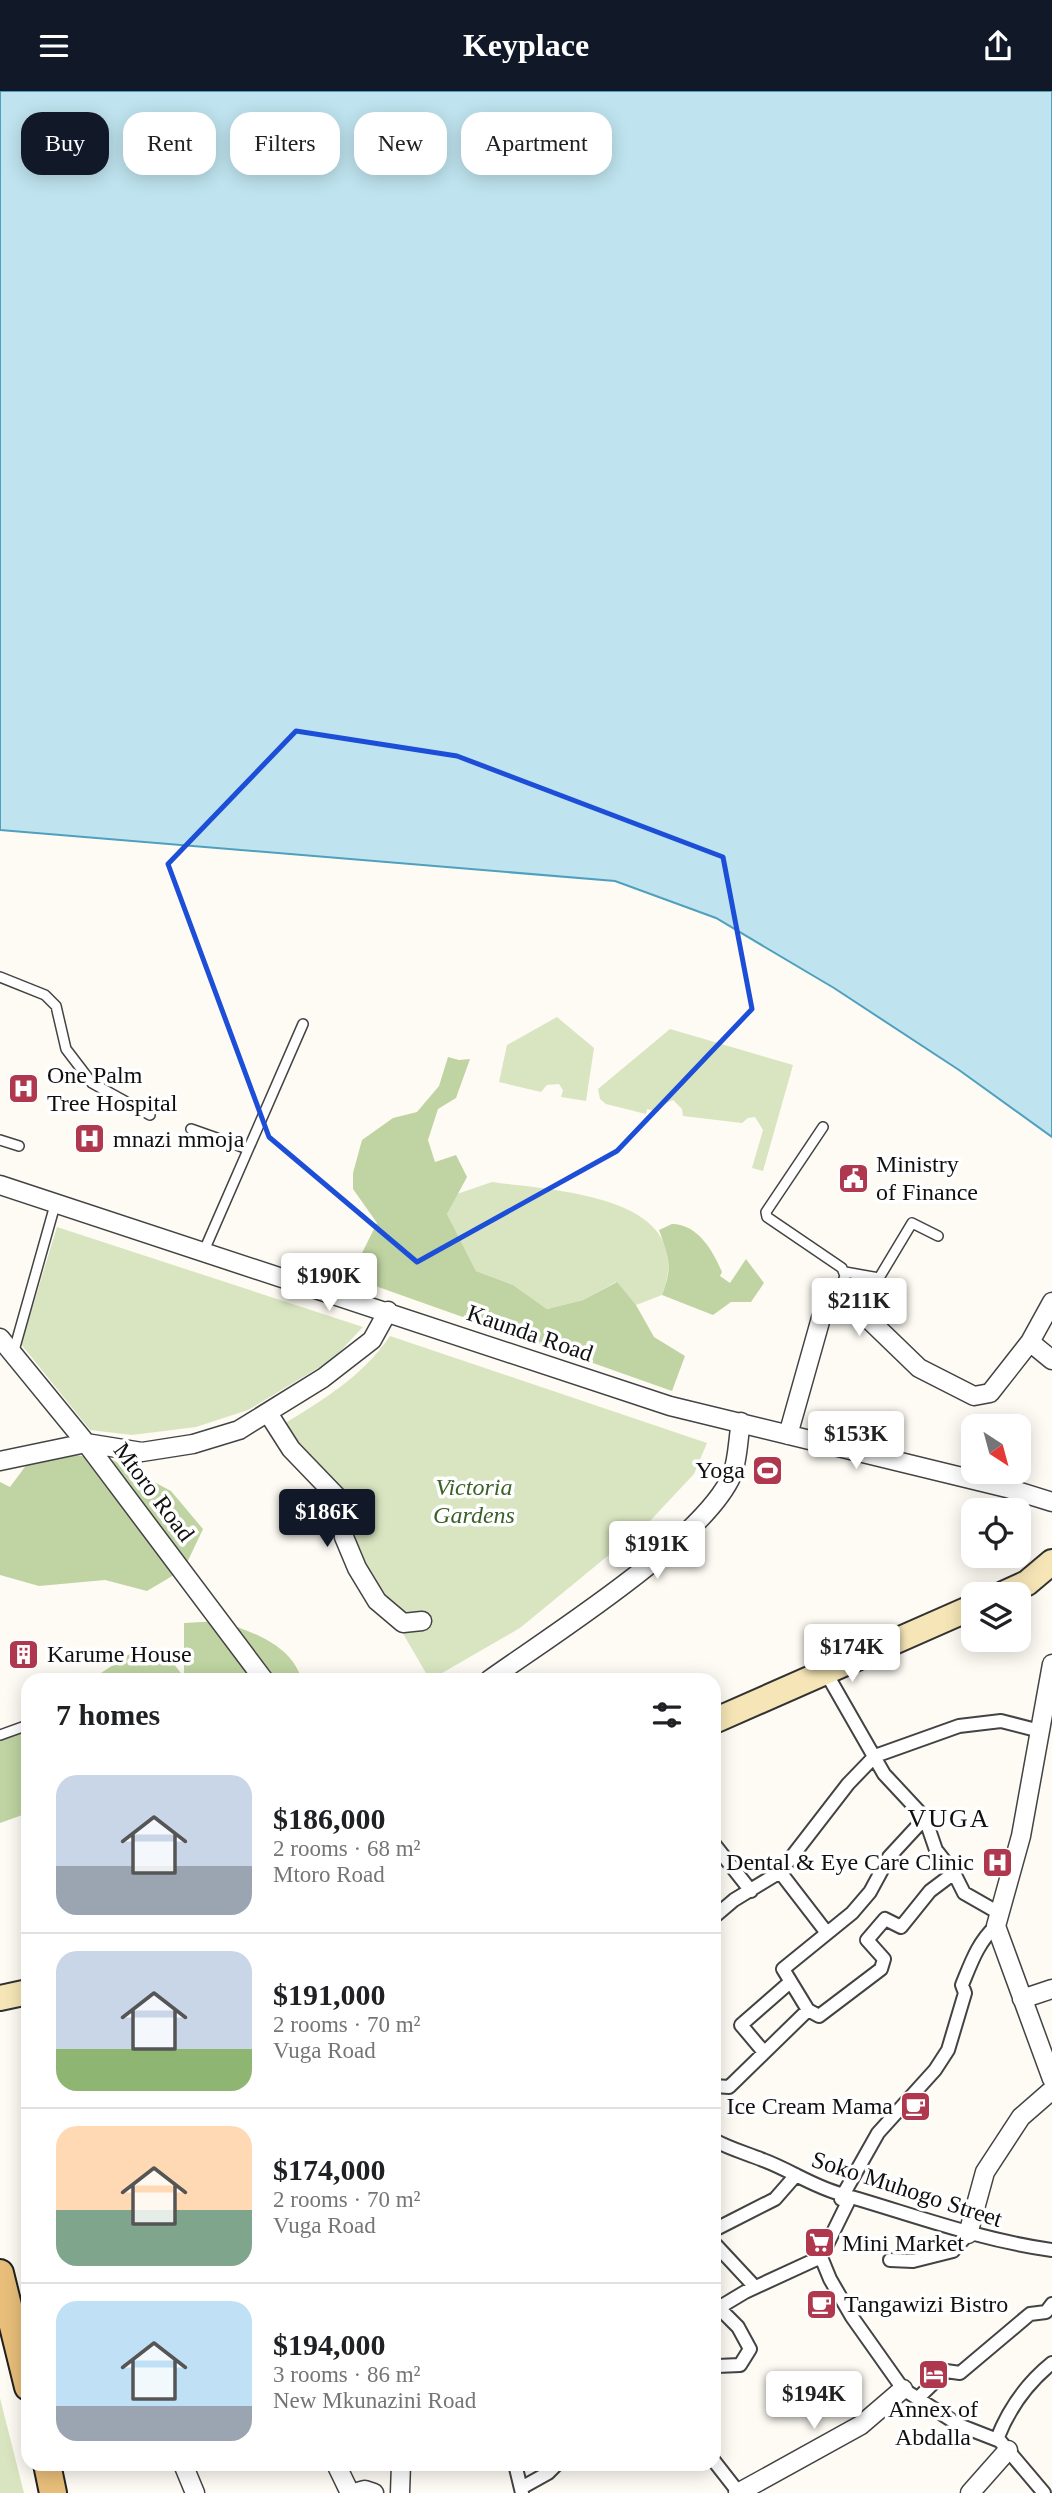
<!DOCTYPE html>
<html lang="en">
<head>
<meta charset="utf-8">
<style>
	body { margin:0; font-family:"Times New Roman",serif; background:#f6f6f6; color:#202124; height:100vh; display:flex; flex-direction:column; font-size:26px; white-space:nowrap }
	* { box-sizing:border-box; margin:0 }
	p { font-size:23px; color:#757577 }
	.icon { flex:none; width:38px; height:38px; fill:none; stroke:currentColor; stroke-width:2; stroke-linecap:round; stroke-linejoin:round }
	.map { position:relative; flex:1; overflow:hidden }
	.side { position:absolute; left:21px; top:1582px; width:700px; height:798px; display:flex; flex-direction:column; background:#fff; border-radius:21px; box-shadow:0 4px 18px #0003 }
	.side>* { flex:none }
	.hud { position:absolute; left:21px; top:21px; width:700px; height:63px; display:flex; gap:14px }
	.needle { width:46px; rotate:144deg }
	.tools { position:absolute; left:961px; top:1323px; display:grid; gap:14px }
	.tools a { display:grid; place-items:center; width:70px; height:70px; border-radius:14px; background:#fff; box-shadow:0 4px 18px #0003; font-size:35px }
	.price { position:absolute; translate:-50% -60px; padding:0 16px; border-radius:7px; background:#fff; color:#222; font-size:23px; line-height:46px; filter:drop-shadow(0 2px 4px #0008) }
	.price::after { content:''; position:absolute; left:50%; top:42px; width:21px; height:16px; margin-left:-10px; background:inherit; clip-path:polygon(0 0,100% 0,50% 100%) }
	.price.current { background:#111827; color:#fff }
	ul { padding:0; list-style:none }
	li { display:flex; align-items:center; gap:21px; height:175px; padding:0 35px }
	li+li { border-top:2px solid #e0e0e0 }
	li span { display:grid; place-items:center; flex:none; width:196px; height:140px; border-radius:21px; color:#555 }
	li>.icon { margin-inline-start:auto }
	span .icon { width:84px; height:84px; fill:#fffc; stroke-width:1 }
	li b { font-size:30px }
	h2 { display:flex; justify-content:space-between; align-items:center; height:84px; padding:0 35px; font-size:30px }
	.pill { padding:0 24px; border-radius:21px; background:#fff; box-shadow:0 4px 18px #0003; font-size:24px; line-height:63px }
	.pill.current { background:#111827; color:#fff }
	header { display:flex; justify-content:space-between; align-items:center; height:91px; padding:0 35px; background:#111827; color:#fff; font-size:32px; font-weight:700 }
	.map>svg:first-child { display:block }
	.green { fill:#d9e5c1 }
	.forest { fill:#bfd4a2 }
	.water { fill:#bfe4ef; stroke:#4ea0be; stroke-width:2 }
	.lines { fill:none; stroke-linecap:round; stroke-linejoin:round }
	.service-casing { stroke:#434343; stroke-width:12 }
	.pedestrian-casing { stroke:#434343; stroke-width:16 }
	.minor-casing { stroke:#434343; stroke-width:21 }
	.secondary-casing { stroke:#323232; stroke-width:28 }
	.primary-casing { stroke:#212121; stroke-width:30 }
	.service { stroke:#fff; stroke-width:9 }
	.pedestrian { stroke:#fff; stroke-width:12 }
	.minor { stroke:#fff; stroke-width:18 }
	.secondary { stroke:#f6e6b7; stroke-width:24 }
	.primary { stroke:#e8be7a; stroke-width:26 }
	.marked { fill:none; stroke:#1d4ed8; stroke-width:5; stroke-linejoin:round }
	.labels { text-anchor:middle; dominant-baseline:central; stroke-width:7; stroke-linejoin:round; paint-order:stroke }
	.poi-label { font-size:24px; fill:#101010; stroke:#fff; text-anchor:start }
	.street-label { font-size:24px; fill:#101010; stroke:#fff }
	.park-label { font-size:24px; font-style:italic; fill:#3b6127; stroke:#fff }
	.neighbourhood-label { font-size:26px; letter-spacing:2px; fill:#101010; stroke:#fff }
</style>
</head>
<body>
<header><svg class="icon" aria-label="menu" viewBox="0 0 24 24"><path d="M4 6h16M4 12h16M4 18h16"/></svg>Keyplace<svg class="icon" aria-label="share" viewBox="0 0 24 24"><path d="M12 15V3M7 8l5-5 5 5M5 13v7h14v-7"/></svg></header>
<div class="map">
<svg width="1052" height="2402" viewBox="0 0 1052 2402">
	<rect width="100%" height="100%" fill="#fefbf4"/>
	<path class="green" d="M557 926 594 957 586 1010 561 1006 563 999 559 993 547 994 541 1001 499 991 507 954Z
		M670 938 793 974 763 1080 752 1077 763 1039 755 1026 748 1027 742 1032 683 1025 682 1018 673 1009 662 1014 658 1021 647 1018 646 1023 606 1013 600 1008 598 998Z
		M492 1091C556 1100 700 1104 662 1204L636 1214 616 1191 583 1209 547 1218 513 1194 476 1180 447 1123 457 1103Z
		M57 1136 363 1236 333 1268 248 1319 196 1336 132 1344 90 1339 21 1253Z
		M390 1245 707 1352 694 1383 649 1431 520 1537 430 1589 282 1334C323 1309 363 1285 390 1245Z
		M0 2307 24 2402H0Z"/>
	<path class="forest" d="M448 966 459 969 470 968 456 1007 438 1018 428 1049 435 1071 456 1064 467 1086 447 1123 476 1180 513 1194 547 1218 583 1209 617 1191 636 1214 654 1246 685 1265 672 1300 350 1186 377 1132 353 1098V1082L362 1049 393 1027 417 1021 439 995Z
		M672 1133C698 1133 713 1160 722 1181L720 1185 730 1192 746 1168 764 1192 751 1211H731L713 1224 662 1204C673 1175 669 1167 659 1139Z
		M36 1361 109 1367 171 1400 203 1438 184 1478 147 1500 105 1489 39 1495 0 1484V1391L10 1396Z
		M220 1530C252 1541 291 1553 302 1589H97L98 1584 143 1554 170 1568 184 1586V1532Z
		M6 1636 28 1638V1722L0 1732V1649Z"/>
	<path class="water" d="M0 0H1052V1046L959 979 834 897 716 827 615 790 0 739Z"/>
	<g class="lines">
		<defs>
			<path id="service" d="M0 886 45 904 56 915 66 958 92 992 150 1024
				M823 1036 766 1121 767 1126 842 1177 845 1185 835 1211
				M191 1038 248 1058
				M0 1049 19 1055
				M203 1162 303 933
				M845 1181 879 1187 912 1132 938 1145
				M868 1227 879 1206V1187
				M13 1263 55 1114
				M0 1644 28 1634"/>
			<path id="pedestrian" d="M825 1580 884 1683 925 1727 936 1759 954 1782 964 1802 999 1822
				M925 1727 889 1766 870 1801 852 1822 783 1878 808 1919 819 1925 881 1878 884 1868 867 1849 885 1828 901 1836 930 1800 954 1782
				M714 1753 751 1800
				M780 1781 827 1842
				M714 1826 734 1809 780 1781 848 1693 875 1665 959 1635 1001 1630 1040 1640
				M763 1960 741 1934 789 1892
				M714 1995 729 1996 808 1919
				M714 2049C730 2058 746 2062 763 2069 790 2079 814 2096 841 2103 911 2123 979 2149 1052 2159
				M843 2103 841 2108 848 2111 821 2166 830 2188 852 2226 903 2298 959 2334 1000 2350 1044 2402
				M843 2104 878 2042 935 1979 948 1959 965 1902 962 1894C971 1872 978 1851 996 1835
				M714 2139 775 2108 796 2084
				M714 2152 755 2196
				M890 2169 913 2170 953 2160 968 2143
				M720 2216 745 2201 821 2166
				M714 2279 717 2275 740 2274 750 2258 738 2236 716 2214
				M919 2306 946 2280 960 2282 1030 2223 1046 2221 1052 2213
				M997 2348C1009 2317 1026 2293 1052 2272
				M714 2370 739 2402
				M515 2373 522 2402
				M521 2397 548 2382 557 2373"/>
			<path id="minor" d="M0 1094 670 1315 1007 1397 1052 1411
				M0 1247 86 1352 264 1589
				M1030 1251 1052 1211
				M268 1322 291 1358 343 1412 344 1446 357 1477 377 1510 403 1532 422 1530
				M788 1344 821 1227 835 1211 859 1219 919 1277 974 1305 990 1302 1030 1251 1052 1269
				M0 1370 86 1352 142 1361 193 1353 239 1339 323 1287 372 1249 388 1220
				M1052 1573 1021 1745 996 1835 1052 1988
				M489 1589C549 1546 704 1449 732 1384 738 1369 738 1347 741 1331
				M1022 1908 1052 1898
				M968 2143 985 2081 1021 2026 1052 1999
				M183 2373 195 2402
				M336 2373 350 2402
				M354 2402 365 2399 374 2402
				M400 2402 401 2373
				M738 2402 861 2334 903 2298
				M970 2402 1008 2359"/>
			<path id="secondary" d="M1003 1503 1027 1492 1052 1471
				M714 1630 973 1516
				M0 1907 28 1901"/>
			<path id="primary" d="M0 2182 28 2296
				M47 2373 53 2402"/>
		</defs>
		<use href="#service" class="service-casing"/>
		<use href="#pedestrian" class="pedestrian-casing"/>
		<use href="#minor" class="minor-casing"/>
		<use href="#secondary" class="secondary-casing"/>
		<use href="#primary" class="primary-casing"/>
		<use href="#service" class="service"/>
		<use href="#pedestrian" class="pedestrian"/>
		<use href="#minor" class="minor"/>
		<use href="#secondary" class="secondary"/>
		<use href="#primary" class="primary"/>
	</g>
	<path class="marked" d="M296 640 457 665 723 766 752 918 617 1060 417 1171 269 1046 168 773Z"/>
	<defs>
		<symbol id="hospital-square" viewBox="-11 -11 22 22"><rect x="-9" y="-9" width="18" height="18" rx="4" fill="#b0384e" stroke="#fff"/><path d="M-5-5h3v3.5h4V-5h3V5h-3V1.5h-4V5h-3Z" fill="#fff"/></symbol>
		<symbol id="civic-square" viewBox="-11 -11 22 22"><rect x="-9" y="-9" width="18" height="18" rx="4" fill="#b0384e" stroke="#fff"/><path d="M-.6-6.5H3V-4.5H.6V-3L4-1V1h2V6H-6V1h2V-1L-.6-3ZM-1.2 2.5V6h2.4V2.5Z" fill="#fff"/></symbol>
		<symbol id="stadium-square" viewBox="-11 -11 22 22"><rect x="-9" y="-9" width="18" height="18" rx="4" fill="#b0384e" stroke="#fff"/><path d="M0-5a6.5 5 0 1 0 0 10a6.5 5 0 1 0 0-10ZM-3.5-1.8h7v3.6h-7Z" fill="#fff"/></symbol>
		<symbol id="building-square" viewBox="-11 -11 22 22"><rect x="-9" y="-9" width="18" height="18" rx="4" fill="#b0384e" stroke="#fff"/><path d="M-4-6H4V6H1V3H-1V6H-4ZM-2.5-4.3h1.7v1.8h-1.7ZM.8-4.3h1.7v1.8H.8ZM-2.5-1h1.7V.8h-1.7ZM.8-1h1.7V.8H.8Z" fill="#fff"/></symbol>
		<symbol id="cafe-square" viewBox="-11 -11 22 22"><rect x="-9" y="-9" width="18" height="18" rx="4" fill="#b0384e" stroke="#fff"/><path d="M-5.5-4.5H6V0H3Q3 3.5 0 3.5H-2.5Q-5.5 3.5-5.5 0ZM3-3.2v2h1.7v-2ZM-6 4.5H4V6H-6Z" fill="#fff"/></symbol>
		<symbol id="supermarket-square" viewBox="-11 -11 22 22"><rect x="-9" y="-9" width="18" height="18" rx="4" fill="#b0384e" stroke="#fff"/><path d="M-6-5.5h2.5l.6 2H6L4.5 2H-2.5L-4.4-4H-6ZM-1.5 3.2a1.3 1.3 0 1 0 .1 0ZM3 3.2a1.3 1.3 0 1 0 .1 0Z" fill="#fff"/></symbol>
		<symbol id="hotel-square" viewBox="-11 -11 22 22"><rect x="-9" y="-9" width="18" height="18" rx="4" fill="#b0384e" stroke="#fff"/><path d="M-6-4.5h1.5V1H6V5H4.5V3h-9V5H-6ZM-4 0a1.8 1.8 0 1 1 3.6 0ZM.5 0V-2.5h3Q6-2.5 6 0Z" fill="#fff"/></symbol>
	</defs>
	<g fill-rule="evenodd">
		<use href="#hospital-square" x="6" y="980" width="35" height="35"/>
		<use href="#hospital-square" x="72" y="1030" width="35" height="35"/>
		<use href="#civic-square" x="836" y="1070" width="35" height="35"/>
		<use href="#stadium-square" x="750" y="1362" width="35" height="35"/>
		<use href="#building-square" x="6" y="1546" width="35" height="35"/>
		<use href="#hospital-square" x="980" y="1754" width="35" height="35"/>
		<use href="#cafe-square" x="898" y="1998" width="35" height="35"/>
		<use href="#supermarket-square" x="802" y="2134" width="35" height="35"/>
		<use href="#cafe-square" x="804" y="2196" width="35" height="35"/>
		<use href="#hotel-square" x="916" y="2266" width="35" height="35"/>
	</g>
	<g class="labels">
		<g class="poi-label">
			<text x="47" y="984">One Palm<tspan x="47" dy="28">Tree Hospital</tspan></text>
			<text x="113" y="1048">mnazi mmoja</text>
			<text x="876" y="1073">Ministry<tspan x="876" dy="28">of Finance</tspan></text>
			<text x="745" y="1379" text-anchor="end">Yoga</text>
			<text x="47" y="1563">Karume House</text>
			<text x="974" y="1771" text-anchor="end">Dental &amp; Eye Care Clinic</text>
			<text x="893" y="2015" text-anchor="end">Ice Cream Mama</text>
			<text x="842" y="2152">Mini Market</text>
			<text x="844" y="2213">Tangawizi Bistro</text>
			<text x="933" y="2318" text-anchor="middle">Annex of<tspan x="933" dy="28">Abdalla</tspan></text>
		</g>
		<g class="street-label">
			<text transform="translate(530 1242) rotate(19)">Kaunda Road</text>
			<text transform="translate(154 1401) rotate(53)">Mtoro Road</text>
			<text transform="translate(907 2098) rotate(18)">Soko Muhogo Street</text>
		</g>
		<g class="park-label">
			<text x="474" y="1396">Victoria<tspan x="474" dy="28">Gardens</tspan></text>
		</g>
		<g class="neighbourhood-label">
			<text x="949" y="1727">VUGA</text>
		</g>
	</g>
</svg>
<div class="tools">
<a><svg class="needle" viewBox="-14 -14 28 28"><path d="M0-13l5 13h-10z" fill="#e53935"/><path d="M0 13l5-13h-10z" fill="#757577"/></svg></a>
<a><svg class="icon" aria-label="locate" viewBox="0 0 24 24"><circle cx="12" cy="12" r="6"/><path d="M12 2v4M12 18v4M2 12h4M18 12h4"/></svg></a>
<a><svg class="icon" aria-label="layers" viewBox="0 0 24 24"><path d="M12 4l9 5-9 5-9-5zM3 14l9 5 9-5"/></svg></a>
</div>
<b class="price" style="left:329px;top:1222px">$190K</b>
<b class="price" style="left:859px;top:1247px">$211K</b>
<b class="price" style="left:856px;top:1380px">$153K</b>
<b class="price current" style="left:327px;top:1458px">$186K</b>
<b class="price" style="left:657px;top:1490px">$191K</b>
<b class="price" style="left:852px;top:1593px">$174K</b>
<b class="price" style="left:814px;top:2340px">$194K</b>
<div class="hud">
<a class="pill current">Buy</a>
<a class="pill">Rent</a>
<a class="pill">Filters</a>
<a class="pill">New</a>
<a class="pill">Apartment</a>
</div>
<section class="side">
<h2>7 homes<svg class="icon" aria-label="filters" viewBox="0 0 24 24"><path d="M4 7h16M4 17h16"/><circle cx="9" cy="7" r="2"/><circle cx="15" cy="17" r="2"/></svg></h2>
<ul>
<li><span style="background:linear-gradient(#c9d6e8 65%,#9aa5b1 0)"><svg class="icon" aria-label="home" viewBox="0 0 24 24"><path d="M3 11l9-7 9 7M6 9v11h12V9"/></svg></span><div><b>$186,000</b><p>2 rooms · 68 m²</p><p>Mtoro Road</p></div></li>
<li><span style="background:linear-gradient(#c9d6e8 70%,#8fb573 0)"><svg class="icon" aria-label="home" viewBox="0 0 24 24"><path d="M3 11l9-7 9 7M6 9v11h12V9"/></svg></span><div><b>$191,000</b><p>2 rooms · 70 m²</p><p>Vuga Road</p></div></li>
<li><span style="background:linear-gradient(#ffd9b3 60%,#7fa58c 0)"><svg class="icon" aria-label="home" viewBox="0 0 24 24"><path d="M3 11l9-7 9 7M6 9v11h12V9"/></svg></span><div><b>$174,000</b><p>2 rooms · 70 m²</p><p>Vuga Road</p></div></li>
<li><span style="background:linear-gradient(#bfe0f5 75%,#9aa5b1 0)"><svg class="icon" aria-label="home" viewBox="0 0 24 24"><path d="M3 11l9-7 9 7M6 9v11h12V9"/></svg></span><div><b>$194,000</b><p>3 rooms · 86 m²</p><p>New Mkunazini Road</p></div></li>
</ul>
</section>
</div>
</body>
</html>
